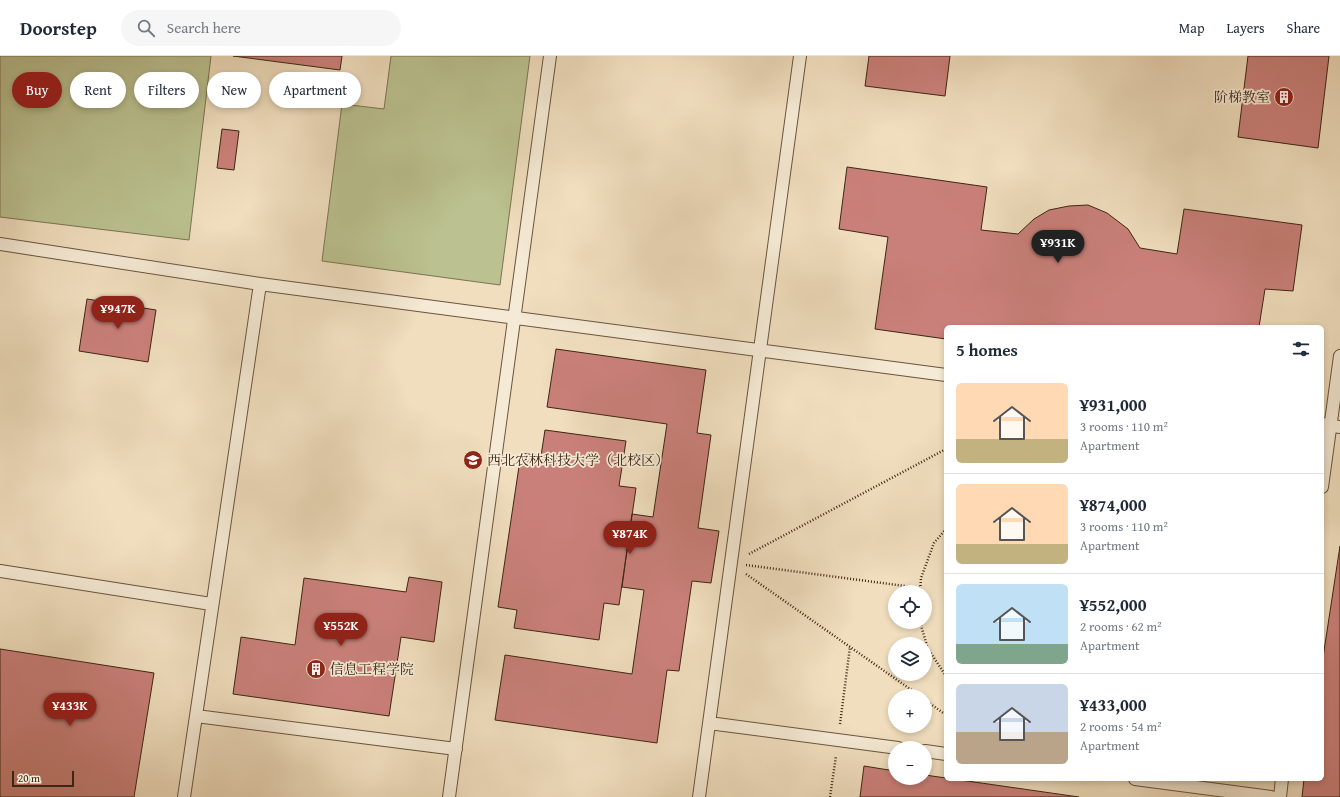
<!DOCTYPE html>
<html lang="en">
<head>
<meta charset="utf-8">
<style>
	body { margin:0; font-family:"Gentium Book Plus","Noto Serif SC",serif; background:#f6f6f7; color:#1f2937; height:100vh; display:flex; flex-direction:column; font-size:15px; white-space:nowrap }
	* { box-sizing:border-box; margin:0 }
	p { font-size:13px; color:#747a83 }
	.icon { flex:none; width:22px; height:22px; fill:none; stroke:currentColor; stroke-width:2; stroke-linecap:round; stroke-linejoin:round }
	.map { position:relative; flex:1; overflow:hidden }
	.drawer { position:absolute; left:944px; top:269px; width:380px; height:456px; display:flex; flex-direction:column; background:#fff; border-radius:6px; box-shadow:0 2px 6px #0003 }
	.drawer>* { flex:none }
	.hud { position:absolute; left:12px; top:16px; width:380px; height:36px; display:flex; gap:8px }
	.tools { position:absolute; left:888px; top:529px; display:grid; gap:8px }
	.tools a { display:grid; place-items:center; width:44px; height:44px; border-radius:50%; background:#fff; box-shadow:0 2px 6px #0003; font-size:20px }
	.scale { position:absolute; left:12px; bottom:10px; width:62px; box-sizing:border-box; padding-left:4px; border:2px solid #3d2614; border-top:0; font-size:11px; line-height:14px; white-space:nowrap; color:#3d2614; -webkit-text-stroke:3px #f5ead5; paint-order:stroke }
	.price { position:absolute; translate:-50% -34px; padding:0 9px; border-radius:14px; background:#8f2418; color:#fff; font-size:13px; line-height:26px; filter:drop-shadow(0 1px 2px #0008) }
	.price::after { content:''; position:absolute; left:50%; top:24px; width:12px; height:9px; margin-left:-6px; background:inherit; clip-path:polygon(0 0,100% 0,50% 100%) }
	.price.current { background:#222; color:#fff }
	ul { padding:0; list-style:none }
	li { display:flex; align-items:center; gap:12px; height:100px; padding:0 12px }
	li+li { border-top:1px solid #e0e1e3 }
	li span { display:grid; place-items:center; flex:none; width:112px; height:80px; border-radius:6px; color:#555 }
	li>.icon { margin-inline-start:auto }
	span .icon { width:48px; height:48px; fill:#fffc; stroke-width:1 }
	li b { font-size:17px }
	h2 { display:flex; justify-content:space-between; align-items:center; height:48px; padding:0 12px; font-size:17px }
	.chip { padding:0 14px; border-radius:18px; background:#fff; box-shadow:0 2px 6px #0003; font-size:14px; line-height:36px }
	.chip.current { background:#8f2418; color:#fff }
	header { display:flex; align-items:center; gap:24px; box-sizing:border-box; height:56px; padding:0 20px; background:#fff; border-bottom:1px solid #e0e1e3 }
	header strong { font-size:19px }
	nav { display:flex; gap:22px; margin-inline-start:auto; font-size:14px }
	.search { width:280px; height:36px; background:#f6f6f7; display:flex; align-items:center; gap:10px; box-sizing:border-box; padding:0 14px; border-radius:22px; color:#747a83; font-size:15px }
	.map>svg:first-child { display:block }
	.green { fill:#bbc190; stroke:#7c7452 }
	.building { fill:#ca807a; stroke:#3d2614 }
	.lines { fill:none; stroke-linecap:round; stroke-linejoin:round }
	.lane-casing { stroke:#6a543e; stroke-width:14 }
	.path { stroke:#3d2614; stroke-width:2.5; stroke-dasharray:1 2; stroke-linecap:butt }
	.lane { stroke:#f5ead5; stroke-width:12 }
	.labels { text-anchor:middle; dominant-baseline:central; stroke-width:3.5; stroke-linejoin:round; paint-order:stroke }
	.poi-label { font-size:14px; fill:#3d2614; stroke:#f5ead5; text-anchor:start }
</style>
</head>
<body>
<header>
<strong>Doorstep</strong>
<div class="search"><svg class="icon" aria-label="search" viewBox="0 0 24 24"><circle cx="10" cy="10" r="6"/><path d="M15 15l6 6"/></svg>Search here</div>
<nav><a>Map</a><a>Layers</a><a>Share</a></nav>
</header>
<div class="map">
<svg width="1340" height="741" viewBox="0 0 1340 741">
	<rect width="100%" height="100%" fill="#f0debe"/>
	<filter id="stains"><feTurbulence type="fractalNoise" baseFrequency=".005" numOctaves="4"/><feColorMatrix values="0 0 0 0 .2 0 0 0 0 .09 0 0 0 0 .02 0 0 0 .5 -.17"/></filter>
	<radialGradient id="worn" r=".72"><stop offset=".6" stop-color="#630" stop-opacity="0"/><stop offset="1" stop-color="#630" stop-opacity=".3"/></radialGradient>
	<path class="green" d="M0 0H211L189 184 0 161Z
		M391 0H530L500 229 322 205 342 48 384 53Z"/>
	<path class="building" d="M233 0H342L340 14Z
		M869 0H950L945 40 865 30Z
		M1248 0H1329L1318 92 1238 81Z
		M222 73 239 75 234 114 217 112Z
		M847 111 987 131 981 174 1018 178 1034 163 1049 154 1069 150 1088 149 1107 157 1128 173 1140 192 1177 198 1184 153 1302 169 1293 235 1265 233 1259 271H946V283L875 273 888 181 839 173Z
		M87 243 156 254 148 306 79 295Z
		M556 293 706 314 697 377 711 379 698 472 719 475 711 527 692 525 679 615 667 614 657 687 495 664 505 599 632 618 644 534 622 531 632 458 653 461 667 368 547 351Z
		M545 374 626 385 619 430 636 432 619 549 604 547 599 584 514 572 517 554 498 551 521 397 541 400Z
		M1340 490V741H1302L1304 723H1322V608Z
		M409 521 442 526 434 586 401 581 389 660 233 638 241 581 295 589 304 522 406 536Z
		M0 593 154 617 134 741H0Z
		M864 710 895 715V722H925V719L1079 741H860Z"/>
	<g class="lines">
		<defs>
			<path id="lane" d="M0 188 260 228 946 319
				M1322 368 1340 371
				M1322 431 1340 300
				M0 515 211 548
				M196 660 456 693
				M709 667 898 692
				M925 695 946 698
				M1135 723 1271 741
				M184 741 260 228
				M449 741 550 0
				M699 741 800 0
				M1280 741 1282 723"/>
		</defs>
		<use href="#lane" class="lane-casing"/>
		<path class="path" d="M749 498 946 393
			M746 509 920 532
			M746 518 920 640
			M920 536 921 522 934 487 946 473
			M920 566 928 593 946 620
			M925 644 946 659
			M840 668 850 591
			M830 741 836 700"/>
		<use href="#lane" class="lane"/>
	</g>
	<defs>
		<symbol id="building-disc" viewBox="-11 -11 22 22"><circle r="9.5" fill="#8f2418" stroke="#f5ead5"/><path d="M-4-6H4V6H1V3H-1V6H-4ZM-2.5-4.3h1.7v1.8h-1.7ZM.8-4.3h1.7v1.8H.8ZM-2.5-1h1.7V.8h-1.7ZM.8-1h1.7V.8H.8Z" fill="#fff"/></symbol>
		<symbol id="university-disc" viewBox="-11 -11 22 22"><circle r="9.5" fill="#8f2418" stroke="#f5ead5"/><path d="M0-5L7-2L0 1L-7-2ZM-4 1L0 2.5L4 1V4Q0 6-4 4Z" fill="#fff"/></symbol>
	</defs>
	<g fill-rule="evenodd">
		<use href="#building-disc" x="1273" y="30" width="22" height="22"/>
		<use href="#university-disc" x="462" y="393" width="22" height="22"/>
		<use href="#building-disc" x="305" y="602" width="22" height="22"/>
	</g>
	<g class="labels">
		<g class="poi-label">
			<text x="1270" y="41" text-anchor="end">阶梯教室</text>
			<text x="487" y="404">西北农林科技大学（北校区）</text>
			<text x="330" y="613">信息工程学院</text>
		</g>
	</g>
	<rect width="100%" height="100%" filter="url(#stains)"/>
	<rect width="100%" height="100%" fill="url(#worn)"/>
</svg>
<div class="tools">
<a><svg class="icon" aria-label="locate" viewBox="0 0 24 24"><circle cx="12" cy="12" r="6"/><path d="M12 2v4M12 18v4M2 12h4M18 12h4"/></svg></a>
<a><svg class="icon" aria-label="layers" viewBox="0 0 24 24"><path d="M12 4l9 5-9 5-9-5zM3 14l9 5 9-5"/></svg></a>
<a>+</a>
<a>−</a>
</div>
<div class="scale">20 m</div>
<b class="price current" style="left:1058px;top:208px">¥931K</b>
<b class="price" style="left:118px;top:274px">¥947K</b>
<b class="price" style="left:630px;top:499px">¥874K</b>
<b class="price" style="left:341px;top:591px">¥552K</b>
<b class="price" style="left:70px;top:671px">¥433K</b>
<div class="hud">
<a class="chip current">Buy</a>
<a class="chip">Rent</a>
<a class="chip">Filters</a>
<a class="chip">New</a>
<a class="chip">Apartment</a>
</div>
<section class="drawer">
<h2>5 homes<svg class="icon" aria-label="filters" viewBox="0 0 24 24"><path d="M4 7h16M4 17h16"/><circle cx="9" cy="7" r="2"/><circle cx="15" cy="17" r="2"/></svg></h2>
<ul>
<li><span style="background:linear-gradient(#ffd9b3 70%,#c2b280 0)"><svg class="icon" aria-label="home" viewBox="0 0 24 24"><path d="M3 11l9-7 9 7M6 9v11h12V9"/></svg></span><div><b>¥931,000</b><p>3 rooms · 110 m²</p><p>Apartment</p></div></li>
<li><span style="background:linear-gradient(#ffd9b3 75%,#c2b280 0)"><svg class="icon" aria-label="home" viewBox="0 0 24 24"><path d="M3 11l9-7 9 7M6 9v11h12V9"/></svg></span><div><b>¥874,000</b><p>3 rooms · 110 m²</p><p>Apartment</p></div></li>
<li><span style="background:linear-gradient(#bfe0f5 75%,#7fa58c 0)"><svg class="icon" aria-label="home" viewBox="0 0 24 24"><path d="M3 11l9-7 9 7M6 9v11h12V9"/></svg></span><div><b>¥552,000</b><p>2 rooms · 62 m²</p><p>Apartment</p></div></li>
<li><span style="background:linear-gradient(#c9d6e8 60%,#b9a48a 0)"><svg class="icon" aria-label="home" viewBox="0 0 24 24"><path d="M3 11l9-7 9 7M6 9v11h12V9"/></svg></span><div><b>¥433,000</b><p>2 rooms · 54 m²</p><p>Apartment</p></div></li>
</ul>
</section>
</div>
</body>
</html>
